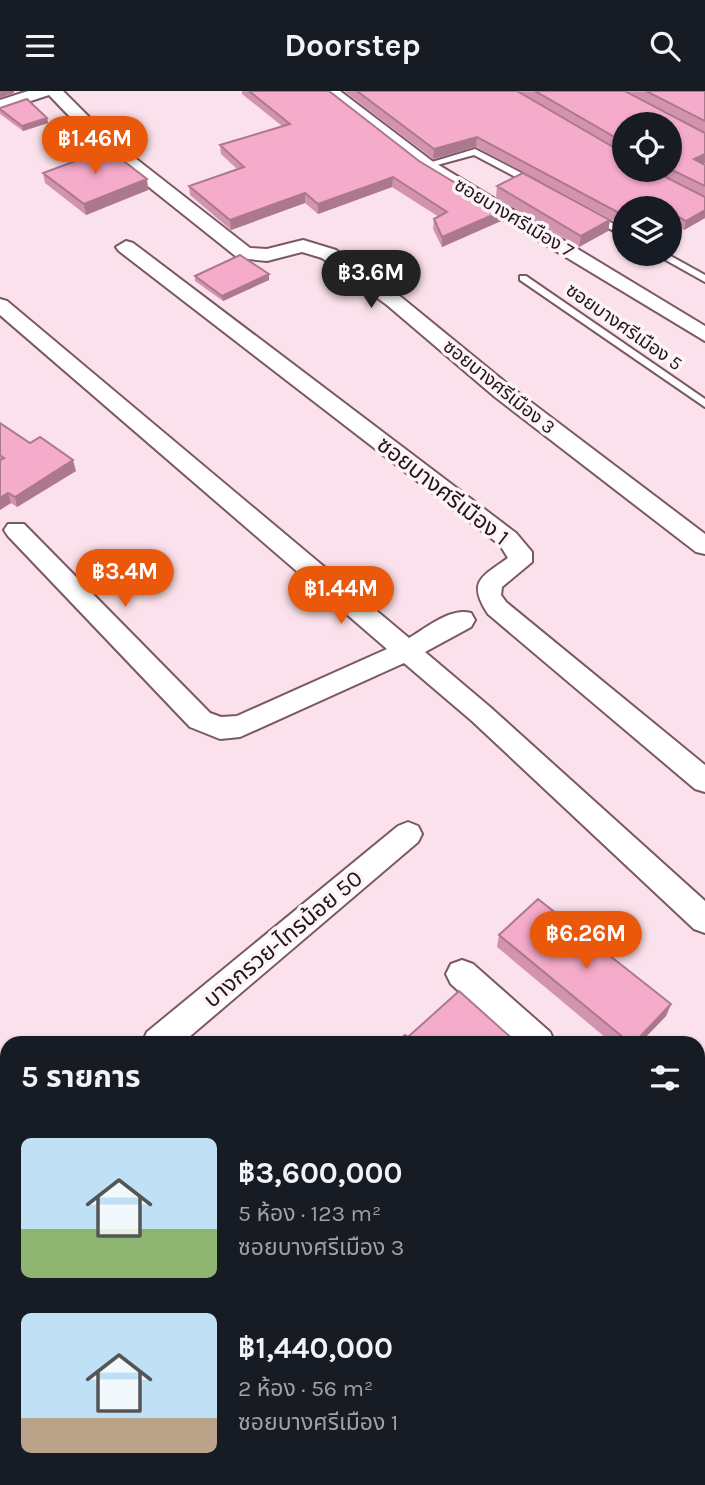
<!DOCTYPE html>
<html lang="th">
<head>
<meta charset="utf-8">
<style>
	body { margin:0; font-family:Karla,"Noto Sans Thai",sans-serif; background:#242831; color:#f1f3f6; height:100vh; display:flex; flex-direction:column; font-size:26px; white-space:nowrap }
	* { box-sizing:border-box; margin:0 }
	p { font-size:23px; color:#9ea1a6 }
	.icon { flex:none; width:38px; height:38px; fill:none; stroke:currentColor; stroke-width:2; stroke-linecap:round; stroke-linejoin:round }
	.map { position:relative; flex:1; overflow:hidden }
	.side { position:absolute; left:0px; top:945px; width:705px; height:450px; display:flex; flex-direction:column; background:#171b24; border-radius:21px 21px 0 0; box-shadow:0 2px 5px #0004 }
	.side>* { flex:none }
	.fabs { position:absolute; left:612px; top:21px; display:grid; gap:14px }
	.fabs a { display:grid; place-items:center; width:70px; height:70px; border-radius:50%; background:#171b24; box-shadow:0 2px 5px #0004; font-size:35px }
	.price { position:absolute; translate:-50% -60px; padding:0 16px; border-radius:24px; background:#ea580c; color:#fff; font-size:23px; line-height:46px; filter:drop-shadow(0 2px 4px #0008) }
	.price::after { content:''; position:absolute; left:50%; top:42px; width:21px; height:16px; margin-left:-10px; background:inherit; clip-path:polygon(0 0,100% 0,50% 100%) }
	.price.current { background:#222; color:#fff }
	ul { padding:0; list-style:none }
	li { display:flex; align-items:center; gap:21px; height:175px; padding:0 21px }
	li span { display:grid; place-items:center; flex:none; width:196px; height:140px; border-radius:10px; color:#555 }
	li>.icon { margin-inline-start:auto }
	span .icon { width:84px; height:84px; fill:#fffc; stroke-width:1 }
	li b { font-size:30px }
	h2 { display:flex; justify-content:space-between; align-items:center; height:84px; padding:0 21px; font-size:30px }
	header { display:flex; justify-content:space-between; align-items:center; height:91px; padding:0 21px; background:#171b24; font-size:32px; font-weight:700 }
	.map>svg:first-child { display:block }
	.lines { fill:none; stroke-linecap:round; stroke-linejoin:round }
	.service-casing { stroke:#7b5866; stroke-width:4 }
	.minor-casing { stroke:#7b5866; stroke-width:4 }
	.service { fill:#fff; fill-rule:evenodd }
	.minor { fill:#fff; fill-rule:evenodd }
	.wall { fill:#d393ae; fill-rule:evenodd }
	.shaded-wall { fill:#ac788d }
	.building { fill:#f5abca; stroke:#ac788d; stroke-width:2 }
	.labels { text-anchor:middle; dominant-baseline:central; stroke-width:7; stroke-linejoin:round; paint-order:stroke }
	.far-street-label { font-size:19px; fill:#23151b; stroke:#fdf4f7 }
	.street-label { font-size:23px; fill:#23151b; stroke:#fdf4f7 }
</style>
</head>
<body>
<header><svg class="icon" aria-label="menu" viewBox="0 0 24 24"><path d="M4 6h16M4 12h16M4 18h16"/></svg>Doorstep<svg class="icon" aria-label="search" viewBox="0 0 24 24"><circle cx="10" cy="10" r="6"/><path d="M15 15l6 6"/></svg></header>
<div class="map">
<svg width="705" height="1394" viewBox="0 0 705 1394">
	<rect width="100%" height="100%" fill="#fbe1eb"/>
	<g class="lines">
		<defs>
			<path id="service" d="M475 58 537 90 539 92 531 94 474 64 426 77 422 74Z
				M591 124H597L625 139V146L591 128Z
				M655 163H667L705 184V191Z
				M520 185H526L705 308V316L520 189Z
				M0 1139 7 1143V1167L0 1163Z"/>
			<path id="minor" d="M28 0H63L112 49 250 157 267 158 303 149 336 159 401 206 511 296 705 443V463L696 461 495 306 387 214 322 167 302 161 267 170 238 167 100 57 49 4 0 20V9Z
				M321 0H340L432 70 705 235V250L420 78Z
				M126 150 133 152 516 442 532 461V471L502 496 501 504 506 511 705 674V701L695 698 488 523C467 491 481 486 508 467L500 454 119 160 116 156Z
				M0 208 7 210 409 547C426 537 451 516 471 522L475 529 471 536 425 561 490 616 705 810V842L694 838 472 630 404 572 240 646 220 648 190 636 8 445 4 439 8 433H24L210 622 221 626 237 625 387 558 0 224Z
				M408 731 418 735 422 743 418 751 182 952H142L147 941 398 735Z
				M462 869 473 873 550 941 555 952H516L451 893 446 883 451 873Z
				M7 1061V1098L0 1101V1064Z
				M0 1354 7 1357V1388H25L23 1394H0Z
				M327 1388H370L367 1394H324Z"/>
		</defs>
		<use href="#service" class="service-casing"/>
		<use href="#minor" class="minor-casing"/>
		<use href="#service" class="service"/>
		<use href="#minor" class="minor"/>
	</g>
	<path class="wall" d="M242 0H329L419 70 501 130 442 156 433 138 434 128 439 126 392 96 318 123 305 112 231 139 190 104 189 95 237 78 221 63 220 54 282 35 242 3Z
		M344 0H517L613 56 518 0H625L705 42V72L703 73 705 74V127L684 139 670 132V117H625L620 133 476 56 433 68ZM625 33H670V79H625Z
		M627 0H705V41Z
		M0 17 47 27 48 32 23 40 0 23Z
		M43 82 147 88 148 99 86 124 45 92Z
		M497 95 610 129 608 140 579 156 496 106Z
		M195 185 269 189 223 210 195 190Z
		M0 332 30 352 76 380 17 416 11 412 0 419Z
		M499 844 671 913 666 925 640 952H612L497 856Z"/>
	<path class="shaded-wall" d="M0 0H14V2L0 7Z
		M47 27 48 32 23 40 22 35Z
		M477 46 476 56 433 68 434 58Z
		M705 63V72L691 78 694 68Z
		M393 86 392 96 318 123V113Z
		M147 88 148 99 86 124 84 113Z
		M305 102V112L231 139 230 129Z
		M648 108 647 117H632Z
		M705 119V127L684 139 686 130Z
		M502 120 501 130 442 156V146Z
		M625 122V130L620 133 621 123Z
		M610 129 608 140 579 156 581 145Z
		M269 183V189L223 210 222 205Z
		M73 369 76 380 17 416 15 406Z
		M8 402 11 412 0 419V407Z
		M671 913 666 925 640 952H634Z"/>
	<path class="building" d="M249 0H329L419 70 502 120 442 146 434 128 447 121 393 86 318 113 305 102 230 129 189 95 244 76 220 54 290 33Z
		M357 0H517L625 63V79H652L705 106V119L686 130 670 121V117H664L648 108 632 117H625V122L621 123 477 46 434 58Z
		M535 0H625L705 42V63L694 68 705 74V95L670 78V33H625V52Z
		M646 0H705V30Z
		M27 8 47 27 22 35 0 18V17Z
		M108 58 147 88 84 113 43 82Z
		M523 82 610 129 581 145 497 95Z
		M240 164 269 183 222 205 195 185Z
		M0 332 30 352 40 346 73 369 15 406 8 402 0 407V369L4 367 0 364Z
		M538 808 671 913 634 952H630L499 844Z
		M459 900 517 952H396L405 944 408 946Z
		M705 975V1096L698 1107V985Z
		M7 1243V1296L0 1286V1249Z
		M74 1388H309L314 1394H79Z
		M432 1388H529L526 1393 527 1394H427Z"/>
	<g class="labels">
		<g class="far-street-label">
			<text transform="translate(514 127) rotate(31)">ซอยบางศรีเมือง 7</text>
			<text transform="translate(624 236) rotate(35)">ซอยบางศรีเมือง 5</text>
			<text transform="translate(499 296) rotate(39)">ซอยบางศรีเมือง 3</text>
		</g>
		<g class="street-label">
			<text transform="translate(443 400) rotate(38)">ซอยบางศรีเมือง 1</text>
			<text transform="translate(283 848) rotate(-40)">บางกรวย-ไทรน้อย 50</text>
		</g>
	</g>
</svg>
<div class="fabs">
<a><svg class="icon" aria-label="locate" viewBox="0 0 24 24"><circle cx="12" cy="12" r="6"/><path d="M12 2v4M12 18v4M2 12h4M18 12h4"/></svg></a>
<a><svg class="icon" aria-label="layers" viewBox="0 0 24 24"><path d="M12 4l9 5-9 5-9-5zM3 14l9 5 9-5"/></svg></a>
</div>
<b class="price" style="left:95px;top:85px">฿1.46M</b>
<b class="price current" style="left:371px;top:219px">฿3.6M</b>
<b class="price" style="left:125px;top:518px">฿3.4M</b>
<b class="price" style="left:341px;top:535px">฿1.44M</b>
<b class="price" style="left:586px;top:880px">฿6.26M</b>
<section class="side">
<h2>5 รายการ<svg class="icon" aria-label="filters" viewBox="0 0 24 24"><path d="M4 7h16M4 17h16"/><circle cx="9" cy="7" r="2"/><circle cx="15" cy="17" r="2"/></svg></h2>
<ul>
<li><span style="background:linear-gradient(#bfe0f5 65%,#8fb573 0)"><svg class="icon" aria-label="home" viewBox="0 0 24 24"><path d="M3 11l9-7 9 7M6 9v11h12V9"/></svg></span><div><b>฿3,600,000</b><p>5 ห้อง · 123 m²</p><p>ซอยบางศรีเมือง 3</p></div></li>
<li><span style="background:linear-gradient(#bfe0f5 75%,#b9a48a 0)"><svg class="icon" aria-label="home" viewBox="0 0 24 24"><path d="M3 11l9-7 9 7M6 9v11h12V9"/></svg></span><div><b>฿1,440,000</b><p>2 ห้อง · 56 m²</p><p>ซอยบางศรีเมือง 1</p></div></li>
</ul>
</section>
</div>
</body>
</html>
